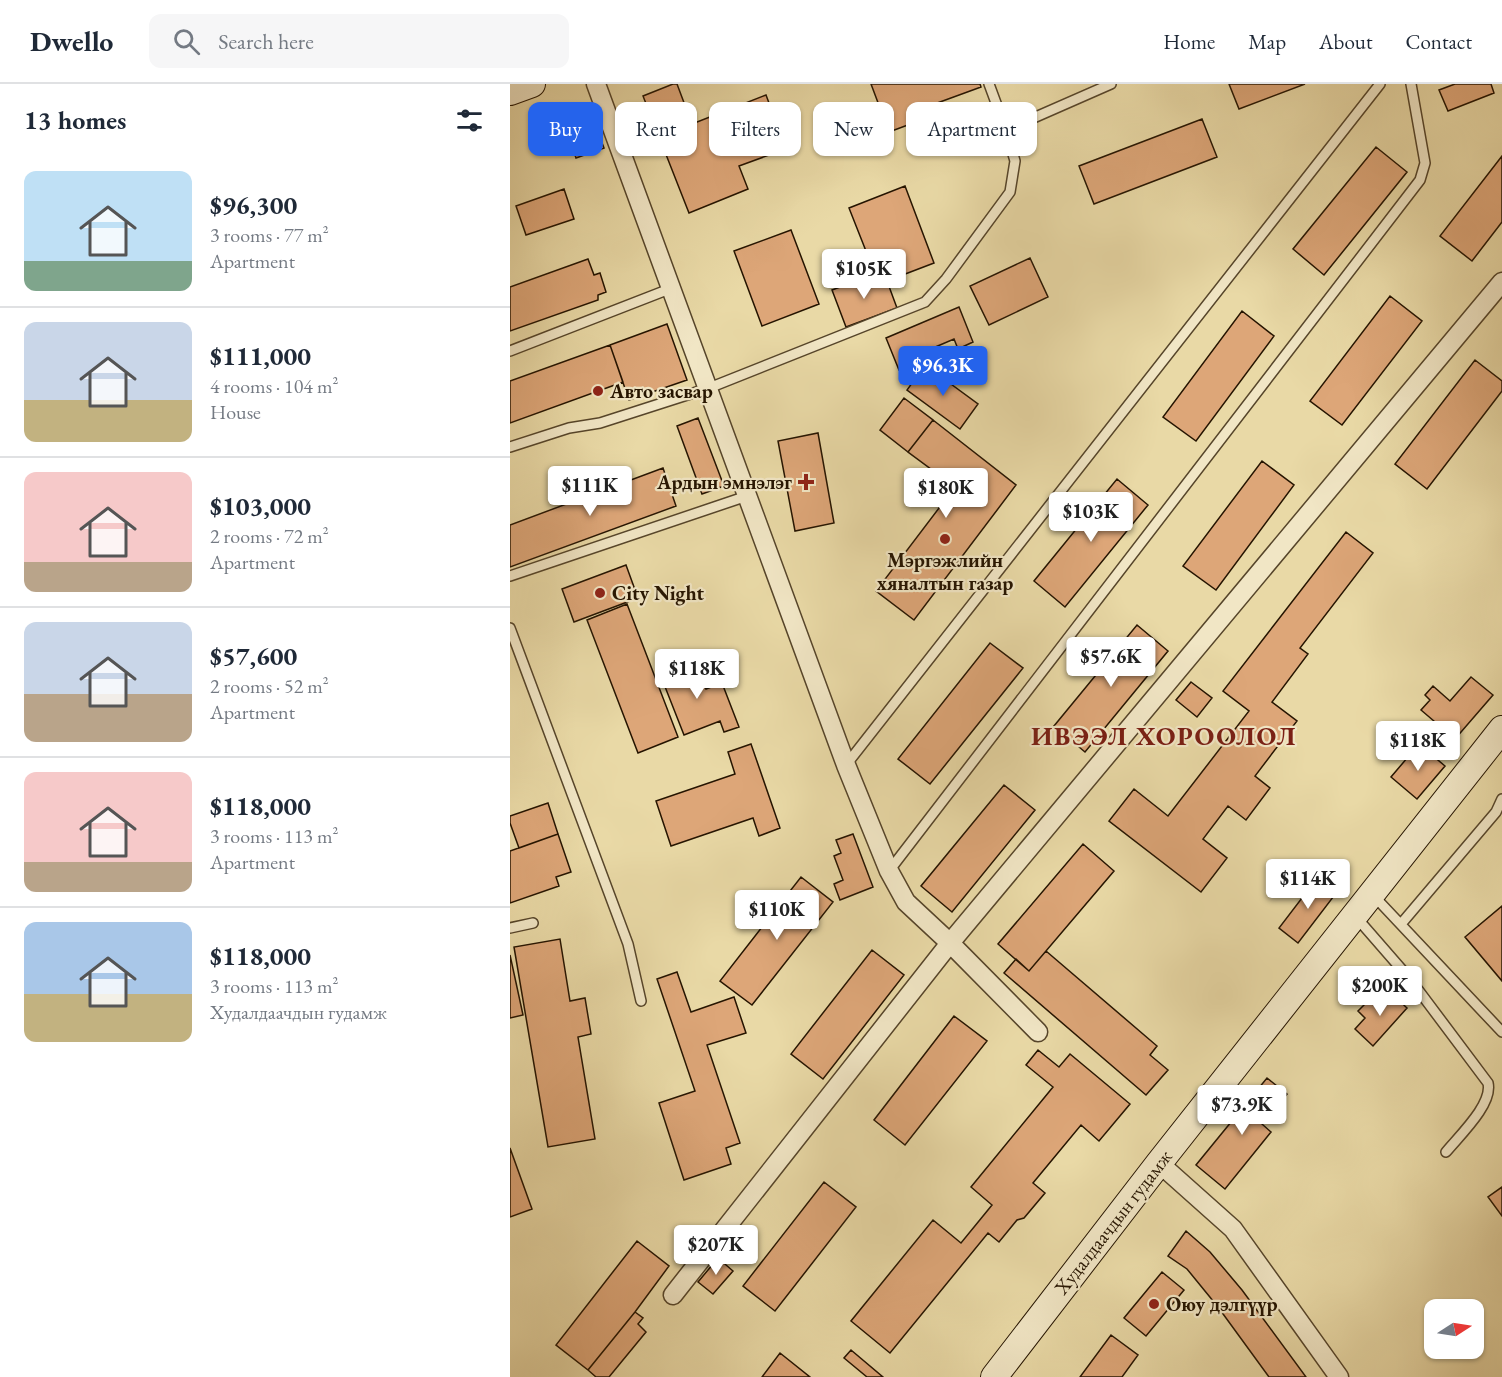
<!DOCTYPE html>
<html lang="en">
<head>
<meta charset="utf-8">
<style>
	body { margin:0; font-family:"EB Garamond",serif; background:#f6f6f7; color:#1f2937; height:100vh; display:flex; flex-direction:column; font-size:22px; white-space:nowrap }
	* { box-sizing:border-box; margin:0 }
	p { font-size:20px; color:#747a83 }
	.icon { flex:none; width:33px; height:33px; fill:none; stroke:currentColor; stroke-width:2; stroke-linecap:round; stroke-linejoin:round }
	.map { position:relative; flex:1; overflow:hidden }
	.details { display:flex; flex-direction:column; background:#fff; width:510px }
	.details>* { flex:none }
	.banner { position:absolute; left:18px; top:18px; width:570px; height:54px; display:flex; gap:12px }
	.needle { width:39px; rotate:78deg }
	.buttons { position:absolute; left:914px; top:1215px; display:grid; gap:12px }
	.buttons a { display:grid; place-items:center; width:60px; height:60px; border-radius:12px; background:#fff; box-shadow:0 2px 4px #0004; font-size:30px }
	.price { position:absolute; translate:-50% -51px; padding:0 14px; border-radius:6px; background:#fff; color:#222; font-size:20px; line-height:39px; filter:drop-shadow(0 2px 3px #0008) }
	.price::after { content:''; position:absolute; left:50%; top:36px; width:18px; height:14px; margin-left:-9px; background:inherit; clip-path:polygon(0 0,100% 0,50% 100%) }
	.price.active { background:#2563eb; color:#fff }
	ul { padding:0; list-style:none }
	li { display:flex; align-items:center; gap:18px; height:150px; padding:0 24px }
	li+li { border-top:2px solid #e0e1e3 }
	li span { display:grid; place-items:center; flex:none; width:168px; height:120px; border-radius:12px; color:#555 }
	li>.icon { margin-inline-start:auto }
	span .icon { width:72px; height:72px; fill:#fffc; stroke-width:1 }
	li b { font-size:26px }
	h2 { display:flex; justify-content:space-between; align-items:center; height:72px; padding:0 24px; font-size:26px }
	.pill { padding:0 21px; border-radius:12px; background:#fff; box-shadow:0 2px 4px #0004; font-size:21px; line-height:54px }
	.pill.active { background:#2563eb; color:#fff }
	header { display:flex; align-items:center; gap:36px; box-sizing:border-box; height:84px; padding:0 30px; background:#fff; border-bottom:2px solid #e0e1e3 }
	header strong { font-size:28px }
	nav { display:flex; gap:33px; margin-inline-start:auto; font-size:21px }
	.search { width:420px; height:54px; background:#f6f6f7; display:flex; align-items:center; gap:15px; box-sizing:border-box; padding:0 21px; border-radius:12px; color:#747a83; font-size:22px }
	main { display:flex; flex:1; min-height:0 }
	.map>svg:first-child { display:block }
	.building { fill:#dda678; stroke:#251400; stroke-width:1.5 }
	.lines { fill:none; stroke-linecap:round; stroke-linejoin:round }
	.service-casing { stroke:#56452a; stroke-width:12 }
	.minor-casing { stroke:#56452a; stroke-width:21 }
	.secondary-casing { stroke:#251400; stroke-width:28 }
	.service { stroke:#f1e6c5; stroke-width:9 }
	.minor { stroke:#f1e6c5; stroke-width:18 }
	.secondary { stroke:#f1e6c5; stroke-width:26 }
	.poi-dot { fill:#8f2418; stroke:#f1e6c5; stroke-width:2 }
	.labels { text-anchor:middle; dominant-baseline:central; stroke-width:4.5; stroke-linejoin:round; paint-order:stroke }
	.poi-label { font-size:20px; font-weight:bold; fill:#251400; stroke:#f1e6c5; text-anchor:start }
	.street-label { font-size:20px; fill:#251400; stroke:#f1e6c5 }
	.district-label { font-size:26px; font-weight:bold; letter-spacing:1.5px; fill:#7a1f14; stroke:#f1e6c5 }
</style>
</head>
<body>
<header>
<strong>Dwello</strong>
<div class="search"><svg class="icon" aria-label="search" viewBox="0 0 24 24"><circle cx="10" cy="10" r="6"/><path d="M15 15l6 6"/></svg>Search here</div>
<nav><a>Home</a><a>Map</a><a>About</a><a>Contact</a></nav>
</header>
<main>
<section class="details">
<h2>13 homes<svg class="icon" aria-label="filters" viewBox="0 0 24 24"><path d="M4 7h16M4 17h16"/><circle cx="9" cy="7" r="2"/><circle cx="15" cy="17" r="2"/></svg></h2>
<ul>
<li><span style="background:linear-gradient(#bfe0f5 75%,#7fa58c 0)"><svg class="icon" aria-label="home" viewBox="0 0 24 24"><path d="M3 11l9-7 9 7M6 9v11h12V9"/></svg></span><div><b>$96,300</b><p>3 rooms · 77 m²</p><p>Apartment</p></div></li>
<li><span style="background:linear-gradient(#c9d6e8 65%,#c2b280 0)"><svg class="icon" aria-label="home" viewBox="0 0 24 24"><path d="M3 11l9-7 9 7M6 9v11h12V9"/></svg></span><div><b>$111,000</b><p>4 rooms · 104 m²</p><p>House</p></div></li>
<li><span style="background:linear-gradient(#f6c9c9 75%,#b9a48a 0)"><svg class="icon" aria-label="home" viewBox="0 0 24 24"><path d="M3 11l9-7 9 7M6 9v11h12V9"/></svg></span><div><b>$103,000</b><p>2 rooms · 72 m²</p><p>Apartment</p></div></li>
<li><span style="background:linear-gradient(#c9d6e8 60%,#b9a48a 0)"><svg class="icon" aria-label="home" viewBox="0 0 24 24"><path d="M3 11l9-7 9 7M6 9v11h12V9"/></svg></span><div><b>$57,600</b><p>2 rooms · 52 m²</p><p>Apartment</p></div></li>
<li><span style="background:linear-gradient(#f6c9c9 75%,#b9a48a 0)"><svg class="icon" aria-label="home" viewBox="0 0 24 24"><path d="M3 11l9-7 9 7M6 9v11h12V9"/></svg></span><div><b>$118,000</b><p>3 rooms · 113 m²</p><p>Apartment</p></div></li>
<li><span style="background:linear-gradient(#a9c7e8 60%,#c2b280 0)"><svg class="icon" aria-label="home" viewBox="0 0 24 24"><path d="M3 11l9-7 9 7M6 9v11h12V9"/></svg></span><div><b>$118,000</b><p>3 rooms · 113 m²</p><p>Худалдаачдын гудамж</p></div></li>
</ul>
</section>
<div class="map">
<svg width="992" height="1293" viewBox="0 0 992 1293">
	<rect width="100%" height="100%" fill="#e9d9a6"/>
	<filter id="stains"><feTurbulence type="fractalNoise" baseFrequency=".00333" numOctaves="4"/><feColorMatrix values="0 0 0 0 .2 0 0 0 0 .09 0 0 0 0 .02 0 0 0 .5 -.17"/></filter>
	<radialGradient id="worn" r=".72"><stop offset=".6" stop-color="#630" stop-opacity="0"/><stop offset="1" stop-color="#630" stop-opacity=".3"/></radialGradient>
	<path class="building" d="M163 0H167L182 40 256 11 271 51 254 58 259 71 229 82 238 105 179 129 133 12Z
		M361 0H470L471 3 419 22 422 32 379 48Z
		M719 0H795L729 25Z
		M945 0H981L984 9 938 27 929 6Z
		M80 27 94 64 66 74 62 62 46 68 41 56 51 53 46 40Z
		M692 35 707 73 584 120 569 82Z
		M866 63 897 88 814 191 783 165Z
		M992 72V138L962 177 930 152Z
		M395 102 424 179 369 200 339 124Z
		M54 105 64 135 16 151 6 122Z
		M281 146 309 220 252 242 224 167Z
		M520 174 538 213 479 241 460 202Z
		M78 175 84 191 90 189 96 208 88 211V216L0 247V203Z
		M365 190 369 200 377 197 387 224 336 243 322 206Z
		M880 212 912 237 832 341 800 317Z
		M449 223 463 258 448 265 444 255 416 267 419 274 389 286 376 254Z
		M732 227 764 252 686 357 653 333Z
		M157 240 177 296 119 316 100 261Z
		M100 261 113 298 0 339V297Z
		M965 276 992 297V307L917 405 885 380Z
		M415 281 468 320 450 345 397 306Z
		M394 314 423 336 398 368 370 346Z
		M188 334 214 402 192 410 167 342Z
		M423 336 506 401 404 536 366 507 445 403 398 368Z
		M308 349 324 439 285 447 268 357Z
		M752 377 784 401 706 506 673 482Z
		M153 384 166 422 0 483V441Z
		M607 395 638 421 555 523 524 497Z
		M836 448 863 469 790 564 798 570 762 618 787 637 745 692 760 704 736 736 718 722 693 755 717 774 691 808 599 737 624 705 658 732 739 627 713 607Z
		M116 481 128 514 64 538 52 505Z
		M117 520 168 653 128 669 77 536Z
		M627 541 658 567 575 668 544 642Z
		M480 559 513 584 420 700 388 675Z
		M185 576 196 605 212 599 229 643 214 648 210 637 174 651 150 590Z
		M961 593 983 611 945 655 911 626 920 616 915 611 923 602 940 617Z
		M681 598 702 614 687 633 666 616Z
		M241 660 270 744 249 752 243 734 161 762 146 717 225 690 218 668Z
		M909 660 935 682 907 715 881 693Z
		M494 701 525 726 442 828 411 802Z
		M38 719 48 750 9 764 0 739V732Z
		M48 750 61 788 46 793 49 802 0 819V767Z
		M343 750 363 803 330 816 324 800 333 796 324 772 331 769 326 756Z
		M573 760 604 787 519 887 488 860Z
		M291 793 323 818 242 921 210 897Z
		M808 793 827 808 788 859 769 844Z
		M992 822V897L955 853Z
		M50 855 60 917 75 914 81 950 68 953 85 1055 38 1063 4 863Z
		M362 866 394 891 313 995 281 970Z
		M536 867 647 962 640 971 658 986 636 1011 494 889 506 875 519 887Z
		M0 871 13 931 0 934Z
		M167 888 181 928 224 913 236 949 197 961 230 1059 216 1064 221 1080 174 1096 149 1019 185 1007 147 895Z
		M879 907 897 924 863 962 845 945 855 934 848 927 859 916 865 922Z
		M444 932 477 957 395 1061 364 1036Z
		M528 966 549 983 560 970 620 1020 589 1057 571 1041 523 1099 535 1109 514 1134 507 1136 489 1158 478 1149 380 1269 341 1237 423 1136 451 1159 482 1121 461 1103 543 1003 516 981Z
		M757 994 777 1010 752 1040 761 1048 715 1105 686 1081Z
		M0 1064 22 1125 0 1133Z
		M314 1098 346 1123 265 1227 233 1202Z
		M992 1103V1132L978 1113Z
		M676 1147 700 1168 732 1206 796 1293H759L708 1223 677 1185 658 1172Z
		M127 1157 159 1182 125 1228 78 1286 46 1261Z
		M208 1174 223 1187 203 1210 188 1198Z
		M652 1188 674 1206 636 1252 614 1234Z
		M125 1228 133 1234 128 1240 136 1248 99 1293H86L78 1286Z
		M601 1251 628 1271 612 1293H570Z
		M341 1266 373 1293H357L334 1274Z
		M270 1269 300 1293H252Z"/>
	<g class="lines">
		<defs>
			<path id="service" d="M496 46 601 0
				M0 267 162 204
				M0 363 59 344 90 339 199 304 415 218 436 195 500 108 505 77 496 46 479 0
				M0 492 237 412
				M0 544 118 860 131 917
				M336 681 870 0
				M379 787 910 96 915 79 901 0
				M863 811 992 948
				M846 833 900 895 978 999C983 1020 950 1051 936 1068
				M891 840 986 728 992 715
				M0 844 23 839"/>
			<path id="minor" d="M86 0 336 681 379 787 396 818 440 859 528 948
				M649 1079 723 1145 829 1293
				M163 1211 440 859 992 198"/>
			<path id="secondary" d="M0 8 22 0
				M484 1293 649 1079 992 645"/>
		</defs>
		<use href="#service" class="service-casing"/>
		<use href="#minor" class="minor-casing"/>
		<use href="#secondary" class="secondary-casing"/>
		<use href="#service" class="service"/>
		<use href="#minor" class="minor"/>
		<use href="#secondary" class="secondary"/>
	</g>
	<g class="poi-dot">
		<circle cx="88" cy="307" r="6"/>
		<path d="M293 389h6v6h6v6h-6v6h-6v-6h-6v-6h6z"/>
		<circle cx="435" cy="455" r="6"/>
		<circle cx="90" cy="509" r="6"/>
		<circle cx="644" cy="1220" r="6"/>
	</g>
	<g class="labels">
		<g class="poi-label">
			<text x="100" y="307">Авто засвар</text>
			<text x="282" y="398" text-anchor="end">Ардын эмнэлэг</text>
			<text x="435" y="476" text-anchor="middle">Мэргэжлийн<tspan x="435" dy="23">хяналтын газар</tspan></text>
			<text x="102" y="509">City Night</text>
			<text x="656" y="1220">Оюу дэлгүүр</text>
		</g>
		<g class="street-label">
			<text transform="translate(603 1138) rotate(-52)">Худалдаачдын гудамж</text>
		</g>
		<g class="district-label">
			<text x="654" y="652">ИВЭЭЛ ХОРООЛОЛ</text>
		</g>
	</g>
	<rect width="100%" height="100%" filter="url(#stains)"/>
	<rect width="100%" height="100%" fill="url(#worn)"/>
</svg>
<div class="buttons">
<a><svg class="needle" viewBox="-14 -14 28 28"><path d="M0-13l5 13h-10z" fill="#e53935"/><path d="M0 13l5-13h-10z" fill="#747a83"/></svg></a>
</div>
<b class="price" style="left:354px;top:216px">$105K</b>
<b class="price active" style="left:433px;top:313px">$96.3K</b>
<b class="price" style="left:80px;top:433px">$111K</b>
<b class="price" style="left:436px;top:435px">$180K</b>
<b class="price" style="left:581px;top:459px">$103K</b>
<b class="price" style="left:601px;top:604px">$57.6K</b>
<b class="price" style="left:187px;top:616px">$118K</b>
<b class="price" style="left:908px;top:688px">$118K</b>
<b class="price" style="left:798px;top:826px">$114K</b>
<b class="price" style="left:267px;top:857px">$110K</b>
<b class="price" style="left:870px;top:933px">$200K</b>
<b class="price" style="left:732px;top:1052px">$73.9K</b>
<b class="price" style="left:206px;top:1192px">$207K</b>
<div class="banner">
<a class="pill active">Buy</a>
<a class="pill">Rent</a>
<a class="pill">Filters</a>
<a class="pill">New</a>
<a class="pill">Apartment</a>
</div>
</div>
</main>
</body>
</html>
